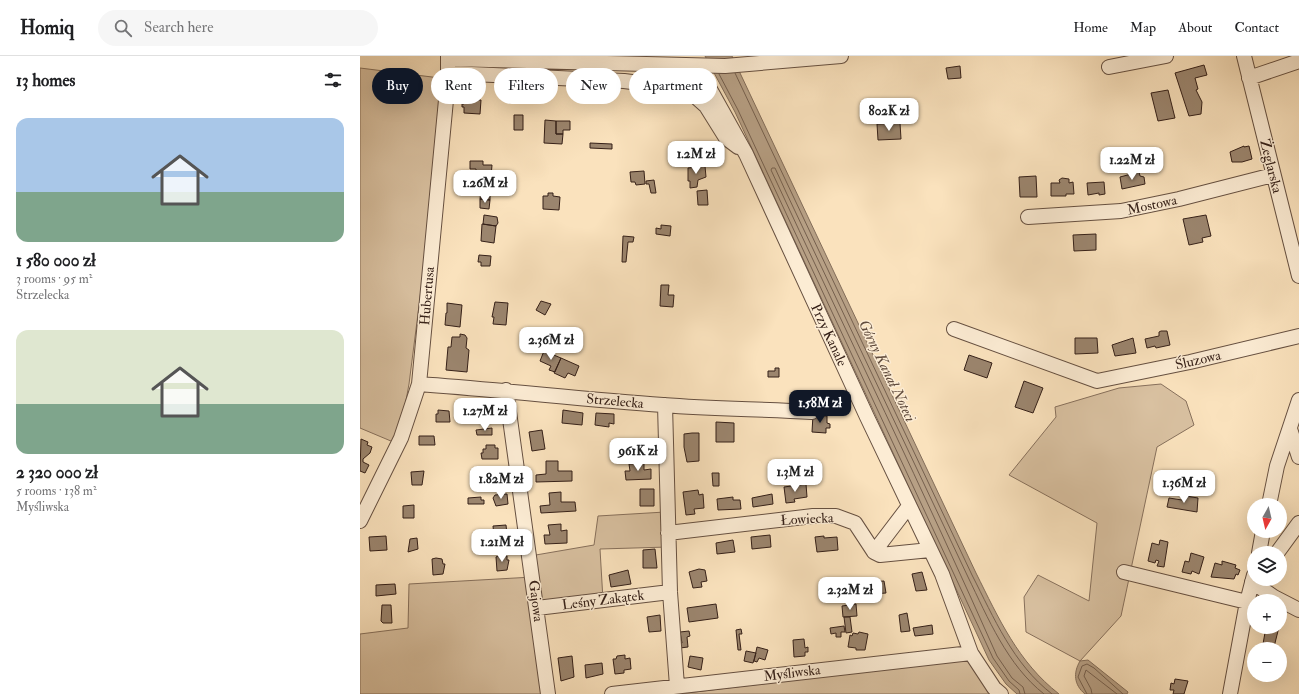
<!DOCTYPE html>
<html lang="en">
<head>
<meta charset="utf-8">
<style>
	body { margin:0; font-family:"IM FELL Double Pica",serif; background:#f6f6f6; color:#202124; height:100vh; display:flex; flex-direction:column; font-size:15px; white-space:nowrap }
	* { box-sizing:border-box; margin:0 }
	p { font-size:13px; color:#757577 }
	.icon { flex:none; width:22px; height:22px; fill:none; stroke:currentColor; stroke-width:2; stroke-linecap:round; stroke-linejoin:round }
	.map { position:relative; flex:1; overflow:hidden }
	.side { display:flex; flex-direction:column; background:#fff; width:360px }
	.side>* { flex:none }
	.guide { position:absolute; left:12px; top:12px; width:380px; height:36px; display:flex; gap:8px }
	.needle { width:26px; rotate:188deg }
	.buttons { position:absolute; left:887px; top:442px; display:grid; gap:8px }
	.buttons a { display:grid; place-items:center; width:40px; height:40px; border-radius:50%; background:#fff; box-shadow:0 4px 16px #0002; font-size:20px }
	.price { position:absolute; translate:-50% -34px; padding:0 9px; border-radius:8px; background:#fff; color:#222; font-size:13px; line-height:26px; filter:drop-shadow(0 1px 2px #0008) }
	.price::after { content:''; position:absolute; left:50%; top:24px; width:12px; height:9px; margin-left:-6px; background:inherit; clip-path:polygon(0 0,100% 0,50% 100%) }
	.price.on { background:#111827; color:#fff }
	ul { padding:0; list-style:none }
	li { display:grid; align-content:center; gap:8px; height:212px; padding:0 16px }
	li span { display:grid; place-items:center; height:124px; border-radius:12px; color:#555 }
	li>.icon { margin-inline-start:auto }
	span .icon { width:72px; height:72px; fill:#fffc; stroke-width:1 }
	li b { font-size:17px }
	h2 { display:flex; justify-content:space-between; align-items:center; height:48px; padding:0 16px; font-size:17px }
	.chip { padding:0 14px; border-radius:18px; background:#fff; box-shadow:0 4px 16px #0002; font-size:14px; line-height:36px }
	.chip.on { background:#111827; color:#fff }
	header { display:flex; align-items:center; gap:24px; box-sizing:border-box; height:56px; padding:0 20px; background:#fff; border-bottom:1px solid #e0e0e0 }
	header strong { font-size:19px }
	nav { display:flex; gap:22px; margin-inline-start:auto; font-size:14px }
	.search { width:280px; height:36px; background:#f6f6f6; display:flex; align-items:center; gap:10px; box-sizing:border-box; padding:0 14px; border-radius:22px; color:#757577; font-size:15px }
	main { display:flex; flex:1; min-height:0 }
	.map>svg:first-child { display:block }
	.green { fill:#d9c1a1; stroke:#87705c }
	.water { fill:#b7a085; stroke:#836d59 }
	.lines { fill:none; stroke-linecap:round; stroke-linejoin:round }
	.shore { stroke:#76604e; stroke-width:1 }
	.building { fill:#9b856e; stroke:#352018 }
	.minor-casing { stroke:#665041; stroke-width:16 }
	.minor { stroke:#fcecd4; stroke-width:14 }
	.labels { text-anchor:middle; dominant-baseline:central; stroke-width:3; stroke-linejoin:round; paint-order:stroke }
	.street-label { font-size:14px; fill:#352018; stroke:#fcecd4 }
	.water-label { font-size:15px; font-style:italic; fill:#624d3e; stroke:#fcecd4 }
</style>
</head>
<body>
<header>
<strong>Homiq</strong>
<div class="search"><svg class="icon" aria-label="search" viewBox="0 0 24 24"><circle cx="10" cy="10" r="6"/><path d="M15 15l6 6"/></svg>Search here</div>
<nav><a>Home</a><a>Map</a><a>About</a><a>Contact</a></nav>
</header>
<main>
<section class="side">
<h2>13 homes<svg class="icon" aria-label="filters" viewBox="0 0 24 24"><path d="M4 7h16M4 17h16"/><circle cx="9" cy="7" r="2"/><circle cx="15" cy="17" r="2"/></svg></h2>
<ul>
<li><span style="background:linear-gradient(#a9c7e8 60%,#7fa58c 0)"><svg class="icon" aria-label="home" viewBox="0 0 24 24"><path d="M3 11l9-7 9 7M6 9v11h12V9"/></svg></span><div><b>1 580 000 zł</b><p>3 rooms · 95 m²</p><p>Strzelecka</p></div></li>
<li><span style="background:linear-gradient(#dfe7d0 60%,#7fa58c 0)"><svg class="icon" aria-label="home" viewBox="0 0 24 24"><path d="M3 11l9-7 9 7M6 9v11h12V9"/></svg></span><div><b>2 320 000 zł</b><p>5 rooms · 138 m²</p><p>Myśliwska</p></div></li>
</ul>
</section>
<div class="map">
<svg width="939" height="638" viewBox="0 0 939 638">
	<rect width="100%" height="100%" fill="#fae2bd"/>
	<filter id="stains"><feTurbulence type="fractalNoise" baseFrequency=".005" numOctaves="4"/><feColorMatrix values="0 0 0 0 .2 0 0 0 0 .09 0 0 0 0 .02 0 0 0 .5 -.17"/></filter>
	<radialGradient id="worn" r=".72"><stop offset=".6" stop-color="#630" stop-opacity="0"/><stop offset="1" stop-color="#630" stop-opacity=".3"/></radialGradient>
	<path class="green" d="M0 12 88 23 49 328 38 388 0 372Z
		M801 328 826 345 834 369 797 391 761 560 720 605 666 576 664 541 678 519 729 545 737 467 649 419 696 361 695 351 759 332Z
		M305 456 308 491 240 493 243 544 177 552 186 638H0V578L48 572 49 528 173 521 170 500 234 489 238 460Z
		M609 603 635 638H253H318Z"/>
	<path class="water" d="M345 0H372L616 517C639 563 658 606 699 638H657L646 628 629 604 375 56Z
		M728 604 768 636 767 638H725C714 629 713 617 720 605Z"/>
	<g class="lines">
		<path class="shore" d="M375 17 612 519C634 562 653 608 692 638
			M359 18 378 54 633 602 649 625 659 634 660 638
			M665 638 663 631 652 622 637 600C565 437 486 276 411 114L412 112H415L426 136 608 521C628 562 647 609 684 638
			M727 638 718 621 722 610 727 608 734 612 763 638
			M732 638 731 633 724 620 726 614 757 638"/>
	</g>
	<path class="building" d="M844 9 847 19 835 22 838 33 836 34 842 46 841 58 829 60 815 17Z
		M600 10 601 22 588 23 586 12Z
		M808 34 815 62 798 65 791 37Z
		M105 43 121 44 120 58 104 57V51H102V48H104Z
		M154 59H163V74H154Z
		M185 64 196 65V78H203L202 88 184 87Z
		M196 65H210V74H203V78H196Z
		M540 67 541 83 518 84 517 68Z
		M230 87 252 88V93L230 92Z
		M884 90V91L889 90 892 103 882 106H872L870 96Z
		M110 105H123V109H132L131 121H122L123 118 116 117V113H110Z
		M345 110 346 121 338 124 337 131 330 132V125H328V112Z
		M284 115 285 128 276 129 275 126H271L270 116Z
		M779 116 780 120 784 121 785 128 762 133 760 121Z
		M676 120 677 141H660L659 121Z
		M702 122 709 123V127L713 126 714 138H706V140H691V127H700L699 124Z
		M294 124 296 137H291L289 128H286V125Z
		M744 126 745 138 739 139V137L728 139 727 127Z
		M347 134 348 149H338L337 135Z
		M121 135H130V144L120 143Z
		M188 137H193V140L200 141 199 154 183 153V140H188Z
		M120 143 130 144 129 153 120 152Z
		M124 159 137 161 138 167 136 170 123 168Z
		M846 159 851 180 842 182 843 186 829 189 823 163Z
		M122 168 136 170 134 187 121 185Z
		M301 169 311 170 310 180 296 178V172L301 173Z
		M736 178V194L714 195 713 179Z
		M263 180 274 181 273 186H268L266 206H262Z
		M119 199 131 200 130 210H121V206H118Z
		M301 229H309L308 239H314L313 251 300 250Z
		M181 245 191 248 185 259 176 254Z
		M135 246 148 247 146 269 133 268 134 261H132Z
		M87 247 102 249 100 271 85 269 86 257H87Z
		M801 275H807L810 289 796 292 795 290 787 292 785 283 799 280V276Z
		M100 278 105 279 107 282 106 292 109 294 107 316 86 314 88 291H91L92 281H100Z
		M715 282H737L738 297 715 298Z
		M773 282 776 297 755 300 752 289Z
		M184 295 201 302 195 316 189 314 191 310 180 305Z
		M609 299 632 307 627 322 604 314Z
		M201 302 219 310 215 320 208 317 205 322 194 317Z
		M415 312H419V321H408V315H415Z
		M664 325 683 332 673 357 655 351Z
		M116 352H131V364H120V359H116Z
		M78 354 89 355 90 366H76V358H78Z
		M203 354 223 357 222 369 202 367Z
		M236 357 254 358V368L249 367V371L235 369Z
		M453 359 467 360V367L470 368V372H466V377L452 376Z
		M356 366 374 367V386H356Z
		M132 372V379H117L116 374Z
		M182 374 185 393 172 395 169 376Z
		M332 377H339V405L327 406 324 391V378Z
		M59 380H74L75 389H59Z
		M1 383 8 386 7 389 12 391 10 397 3 403V406L9 409 5 417 0 415Z
		M126 389H135V392H138V403H122L121 397H123V393H126Z
		M186 405H198V415H212V425L176 426V419L186 418Z
		M284 407V414L291 413V423L266 424 265 415H270L269 408Z
		M64 415 62 429H52L51 416Z
		M352 417H359V430H353Z
		M446 428 447 441 434 443 435 446 426 447 424 431Z
		M280 433H294V450H280Z
		M338 434 339 439 343 438 344 452 334 453 335 458 326 459 323 436Z
		M201 436V446H215L216 455 181 457 180 450 190 449 189 437Z
		M147 438 148 448 136 450 133 442 135 439Z
		M412 438 413 448 393 451 392 442Z
		M826 440 838 442 837 456 807 451 809 442 822 444 823 441H825Z
		M121 441V444H124V448H108V442Z
		M373 441V444H380L381 453 358 454 357 443Z
		M54 449V462H43V450Z
		M201 468V475L207 474V487L185 488 184 479H190L188 469Z
		M146 469 147 478 153 477 154 489 135 491 133 470Z
		M410 479 411 491 392 493 391 481Z
		M26 480 27 494 10 495 9 481Z
		M464 480V482L477 481 478 494 457 496 455 481Z
		M57 482 58 493 48 496 50 483Z
		M373 484 375 496 357 498 356 487Z
		M800 484 808 486 804 511 797 510 799 505 796 504 795 507 788 505 792 487 799 489Z
		M295 493 297 512H283V494Z
		M831 497 844 501 839 518 832 515 831 518 822 516 825 505 829 506Z
		M140 499 147 500V504H149L147 514 137 515 136 501Z
		M76 502 82 503 83 508H85L83 518 73 519 72 503Z
		M862 505 876 509 875 512 880 514 878 519 876 518 874 523 851 521 855 507 862 509Z
		M339 513 345 514 347 525 341 526 342 531 333 532 329 516Z
		M268 514 271 528 251 531 249 519Z
		M562 516 567 534 556 535 552 518Z
		M524 525 526 537 513 538 512 526Z
		M503 526 505 539 492 540 490 528Z
		M35 528 36 538 16 540V529Z
		M356 548 358 562 329 566 327 552Z
		M496 548 497 560 483 561 482 550Z
		M22 549H31L32 567H23L21 565Z
		M547 557 550 575 541 576 539 559Z
		M300 559 301 575 289 576 287 561Z
		M484 561H490L492 576 486 577Z
		M572 569 573 578 555 580 553 572Z
		M484 570 485 576H481V581H476V577L471 578 470 572Z
		M906 571H919L914 591 903 588Z
		M381 573 382 578H379L381 594H378L376 574Z
		M329 575 330 580 327 581 328 591 320 592 319 587H322L320 576Z
		M499 576 508 578 505 594H496V592L488 591 490 579 492 580 493 577 498 578Z
		M444 583 445 592 448 591V596H445V600L434 601 433 584Z
		M397 591 408 594 405 604 399 602 397 606 394 605Z
		M386 595 396 597 393 607 384 605Z
		M265 599V603L270 602 271 613 264 614V617L255 618 253 603H256L257 600Z
		M212 600 214 621 201 625 198 602Z
		M330 600 343 602 341 614 328 611Z
		M242 607 243 618 226 622 225 609Z
		M815 623 828 625 824 638H813L814 634H810L811 627 814 628Z"/>
	<g class="lines">
		<defs>
			<path id="minor" d="M884 0 939 220
				M89 3 365 10 481 0
				M337 10 386 98 507 361 582 518 611 597 634 632 641 638
				M749 11 806 0
				M89 17 264 25 327 33 346 50 366 82 378 91
				M889 22 939 5
				M668 161 761 155 819 143 913 119
				M594 273 737 325 830 306 939 280
				M59 328C141 334 222 343 303 349 353 353 402 353 452 356
				M146 334 188 638
				M305 349 310 536 317 630
				M930 373 939 401
				M909 449 917 410 939 344
				M0 465 41 382 59 328 88 23V0
				M308 477 453 460H476L495 467 514 496 520 499 570 494
				M514 496 549 450
				M899 497 903 475
				M917 497 939 467
				M764 516 887 546
				M892 526 914 541 939 554
				M177 552 310 536
				M252 638 611 597
				M870 638 887 546 894 519"/>
		</defs>
		<use href="#minor" class="minor-casing"/>
		<use href="#minor" class="minor"/>
	</g>
	<g class="labels">
		<g class="street-label">
			<text transform="translate(911 110) rotate(76)">Żeglarska</text>
			<text transform="translate(792 149) rotate(-12)">Mostowa</text>
			<text transform="translate(67 240) rotate(-85)">Hubertusa</text>
			<text transform="translate(469 279) rotate(65)">Przy Kanale</text>
			<text transform="translate(838 304) rotate(-13)">Śluzowa</text>
			<text transform="translate(255 345) rotate(5)">Strzelecka</text>
			<text transform="translate(447 463) rotate(-3)">Łowiecka</text>
			<text transform="translate(243 544) rotate(-7)">Leśny Zakątek</text>
			<text transform="translate(176 545) rotate(83)">Gajowa</text>
			<text transform="translate(432 617) rotate(-7)">Myśliwska</text>
		</g>
		<g class="water-label">
			<text transform="translate(527 315) rotate(64)">Górny Kanał Noteci</text>
		</g>
	</g>
	<rect width="100%" height="100%" filter="url(#stains)"/>
	<rect width="100%" height="100%" fill="url(#worn)"/>
</svg>
<div class="buttons">
<a><svg class="needle" viewBox="-14 -14 28 28"><path d="M0-13l5 13h-10z" fill="#e53935"/><path d="M0 13l5-13h-10z" fill="#757577"/></svg></a>
<a><svg class="icon" aria-label="layers" viewBox="0 0 24 24"><path d="M12 4l9 5-9 5-9-5zM3 14l9 5 9-5"/></svg></a>
<a>+</a>
<a>−</a>
</div>
<b class="price" style="left:529px;top:76px">802K zł</b>
<b class="price" style="left:336px;top:119px">1.2M zł</b>
<b class="price" style="left:772px;top:125px">1.22M zł</b>
<b class="price" style="left:125px;top:148px">1.26M zł</b>
<b class="price" style="left:191px;top:305px">2.36M zł</b>
<b class="price on" style="left:460px;top:368px">1.58M zł</b>
<b class="price" style="left:125px;top:376px">1.27M zł</b>
<b class="price" style="left:278px;top:416px">961K zł</b>
<b class="price" style="left:435px;top:437px">1.3M zł</b>
<b class="price" style="left:141px;top:444px">1.82M zł</b>
<b class="price" style="left:824px;top:448px">1.36M zł</b>
<b class="price" style="left:142px;top:507px">1.21M zł</b>
<b class="price" style="left:490px;top:555px">2.32M zł</b>
<div class="guide">
<a class="chip on">Buy</a>
<a class="chip">Rent</a>
<a class="chip">Filters</a>
<a class="chip">New</a>
<a class="chip">Apartment</a>
</div>
</div>
</main>
</body>
</html>
